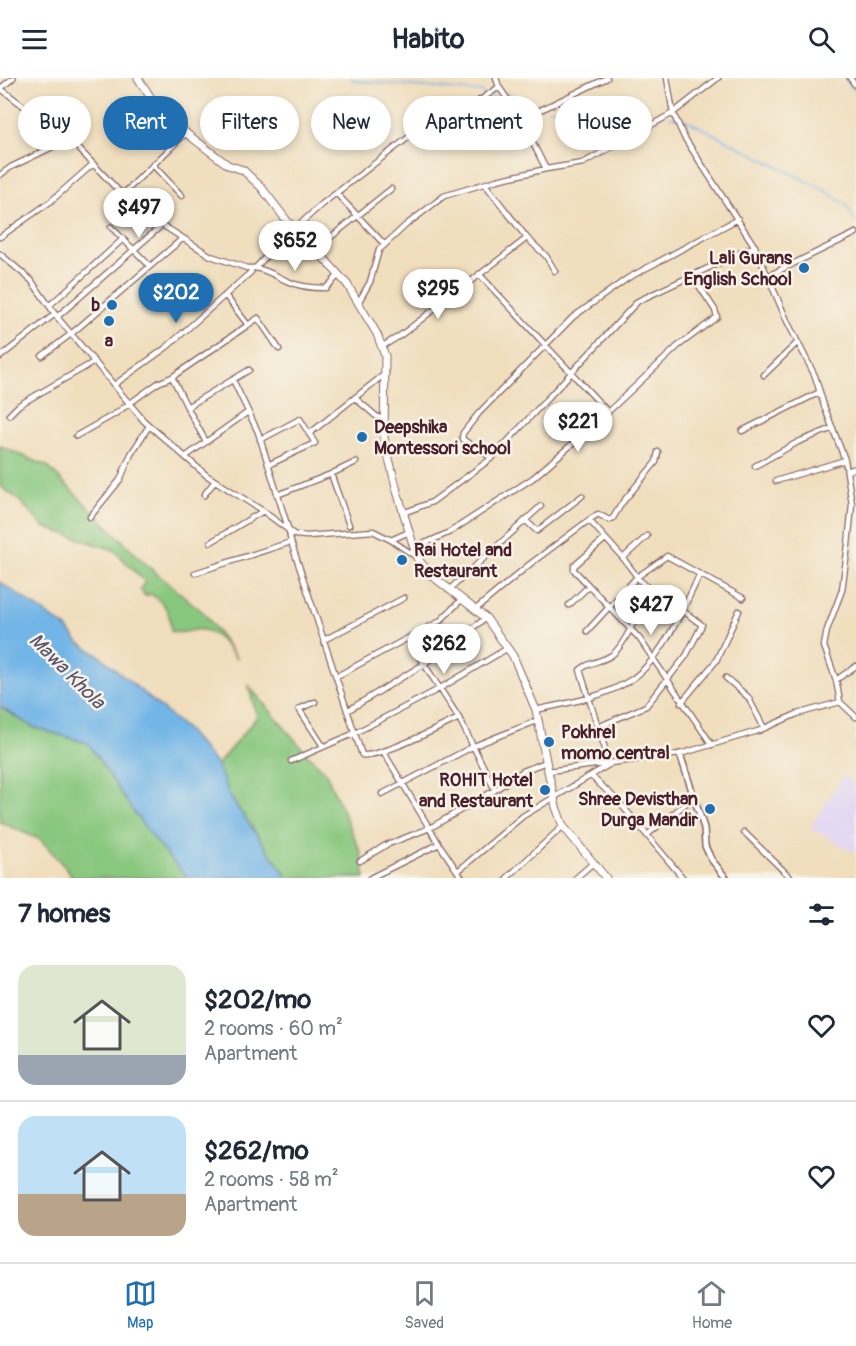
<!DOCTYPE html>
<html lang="en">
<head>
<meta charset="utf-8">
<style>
	body { margin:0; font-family:Pangolin,sans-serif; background:#f2f2f3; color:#1f2937; height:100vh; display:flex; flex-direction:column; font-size:22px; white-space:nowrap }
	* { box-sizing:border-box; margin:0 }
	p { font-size:20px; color:#747a83 }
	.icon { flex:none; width:33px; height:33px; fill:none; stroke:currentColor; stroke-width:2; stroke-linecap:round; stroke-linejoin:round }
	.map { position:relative; height:800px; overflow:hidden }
	.drawer { display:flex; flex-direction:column; background:#fff; flex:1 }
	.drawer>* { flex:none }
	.guide { position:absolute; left:18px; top:18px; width:820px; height:54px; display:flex; gap:12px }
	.price { position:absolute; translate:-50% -51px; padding:0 14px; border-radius:21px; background:#fff; color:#222; font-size:20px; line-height:39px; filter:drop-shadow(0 2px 3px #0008) }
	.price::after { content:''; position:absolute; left:50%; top:36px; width:18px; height:14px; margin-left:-9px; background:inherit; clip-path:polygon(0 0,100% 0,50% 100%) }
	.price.current { background:#1f6fb2; color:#fff }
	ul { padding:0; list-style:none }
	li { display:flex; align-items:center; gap:18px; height:150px; padding:0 18px }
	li+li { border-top:2px solid #e0e1e3 }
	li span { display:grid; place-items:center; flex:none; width:168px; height:120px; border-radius:18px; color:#555 }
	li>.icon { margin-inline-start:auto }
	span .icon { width:72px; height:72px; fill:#fffc; stroke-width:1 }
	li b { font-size:26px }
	h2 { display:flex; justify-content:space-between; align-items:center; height:72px; padding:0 18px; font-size:26px }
	.tag { padding:0 21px; border-radius:27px; background:#fff; box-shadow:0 3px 9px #0003; font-size:21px; line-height:54px }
	.tag.current { background:#1f6fb2; color:#fff }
	header { display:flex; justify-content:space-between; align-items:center; height:78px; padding:0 18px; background:#fff; font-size:27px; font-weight:700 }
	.tab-bar { display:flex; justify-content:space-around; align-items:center; height:84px; border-top:2px solid #e0e1e3; background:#fff; font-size:16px; color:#747a83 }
	.tab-bar a { display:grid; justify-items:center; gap:3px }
	.tab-bar .current { color:#1f6fb2 }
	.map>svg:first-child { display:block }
	.built { fill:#e1d4f4 }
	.green { fill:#88c77e; stroke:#697354; stroke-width:1.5 }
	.water { fill:#72b5e7; stroke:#5e6a89; stroke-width:1.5 }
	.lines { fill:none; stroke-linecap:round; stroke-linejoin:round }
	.stream { stroke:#72b5e7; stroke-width:1.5 }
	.minor-casing { stroke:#84625e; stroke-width:7 }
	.tertiary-casing { stroke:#84625e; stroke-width:8 }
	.primary-casing { stroke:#84625e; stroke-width:9 }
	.minor { stroke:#fff; stroke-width:4.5 }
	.tertiary { stroke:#fff; stroke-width:5 }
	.primary { stroke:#fff; stroke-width:7 }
	.poi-dot { fill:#1f6fb2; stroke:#f7f3e8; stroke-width:2 }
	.labels { text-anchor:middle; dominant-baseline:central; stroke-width:5; stroke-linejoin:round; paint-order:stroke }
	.poi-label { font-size:18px; font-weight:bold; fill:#4a1f2b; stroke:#f7f3e8; text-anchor:end }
	.water-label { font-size:20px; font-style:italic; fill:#58546d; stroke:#f7f3e8 }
</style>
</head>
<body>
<header><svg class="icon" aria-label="menu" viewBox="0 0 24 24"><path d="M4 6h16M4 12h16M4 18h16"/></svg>Habito<svg class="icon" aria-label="search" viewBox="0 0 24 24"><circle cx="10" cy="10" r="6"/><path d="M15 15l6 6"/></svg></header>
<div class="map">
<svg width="856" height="800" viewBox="0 0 856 800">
	<rect width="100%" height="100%" fill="#f7f3e8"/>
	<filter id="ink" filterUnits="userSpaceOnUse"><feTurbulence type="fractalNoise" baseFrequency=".0167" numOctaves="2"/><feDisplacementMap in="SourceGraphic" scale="12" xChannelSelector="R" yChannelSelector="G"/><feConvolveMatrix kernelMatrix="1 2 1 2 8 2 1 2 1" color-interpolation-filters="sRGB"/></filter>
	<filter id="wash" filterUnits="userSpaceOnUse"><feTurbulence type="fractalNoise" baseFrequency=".008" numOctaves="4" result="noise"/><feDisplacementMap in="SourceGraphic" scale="24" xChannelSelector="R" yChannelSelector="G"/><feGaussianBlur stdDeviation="1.35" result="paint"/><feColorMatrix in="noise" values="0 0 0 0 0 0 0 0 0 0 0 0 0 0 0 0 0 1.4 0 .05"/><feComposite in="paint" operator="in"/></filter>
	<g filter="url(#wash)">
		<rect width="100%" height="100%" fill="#f0debd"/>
		<path class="built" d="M844 698 856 707V775L810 750Z"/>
		<path class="green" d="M0 368 47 388 149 489 204 535 237 581C226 568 213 548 194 552 185 554 181 556 171 553 170 533 167 528 151 516L145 518 140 511 145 504 114 472 44 449 19 422 0 408Z
			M248 607 307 676 325 693 361 775 365 800H288L232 722 217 687 257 639Z
			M0 629 33 649 88 665C119 712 150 758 188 800H68L72 797 41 762 0 744Z"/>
		<path class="water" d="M0 504 67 550 79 565 100 578 187 652 217 687 232 722 288 800H188L165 775 132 732 88 665 33 649 0 629Z"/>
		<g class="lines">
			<path class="stream" d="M351 0 356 3 482 14 484 17
				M845 0 856 14
				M505 15 543 29
				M488 18 504 20
				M548 31 629 39 662 38
				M670 39 684 41 828 114 847 128 856 144"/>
		</g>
	</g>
	<g filter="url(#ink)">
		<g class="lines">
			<defs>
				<path id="minor" d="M496 0 499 9 518 36 546 91
					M667 0 673 35 684 59 755 169 788 245 815 298 824 328 845 382 852 426 848 467 842 512 827 552 824 568 836 602 840 624
					M850 0 856 8
					M0 10 78 70 134 129 211 178 247 190H255L259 186 278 166 322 126 409 59 424 61 499 9
					M1 10 13 0
					M524 44 528 38 607 0
					M153 87 182 118
					M0 97 11 89 63 64 66 59
					M485 106 527 160 546 178 555 193
					M337 116 385 167
					M122 117 186 55
					M111 149 150 188
					M0 159 50 124 93 86
					M316 171 391 111
					M0 176 31 202 57 239 144 343 206 397 263 433 295 457 307 458 373 453 391 462 415 478
					M255 190C267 192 276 198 287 203 299 209 313 210 326 210L339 197
					M479 196 608 334
					M768 198 856 155
					M225 217 248 247 172 299 187 329 249 292
					M358 225 370 204 379 172 406 147 444 118 497 102 546 91 583 85 673 35 718 0
					M49 228 123 161
					M57 239 162 147
					M248 247 258 240 279 271
					M383 268 401 257 527 160
					M42 278 71 256 182 161
					M0 279 55 236
					M764 297 797 265
					M114 307 167 269 251 194V190
					M355 320 376 338 384 342
					M187 329 206 364
					M9 337 19 327 94 284
					M742 353 820 314
					M309 356 386 295
					M76 358 115 336 158 305 172 299
					M260 362 300 341 315 365 268 387
					M185 379 248 334
					M492 380 465 363 462 360 463 355 479 335 573 239 628 200 738 141
					M755 388 798 364 833 350
					M847 393 856 390
					M331 396 356 384
					M776 403 845 382
					M204 417 215 403
					M277 417 331 396 349 447
					M403 435 432 424 492 380 638 223 755 168
					M90 439 120 402 131 376 149 348
					M525 442 537 453 582 418
					M589 442 598 436 609 442 613 440 622 425 656 384 658 374
					M605 461 574 488V492L639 560 712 667
					M391 462 409 454
					M211 464 263 433
					M291 464C314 535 338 606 362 677 380 680 440 649 459 640
					M413 468 428 464 450 454 533 400 593 348 678 268 717 239 715 232 692 197
					M623 480 647 458
					M195 495 291 464 289 453 258 354 233 302
					M449 512 541 428
					M569 527 589 508
					M476 531 530 486 589 442 623 480 647 512C643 526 623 572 610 578 601 584 588 584 580 592L598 649
					M486 540 424 586 459 640 495 712
					M587 553 637 499 667 478 743 520
					M408 560 440 543 462 521
					M324 562 404 520
					M337 598 408 560 424 586 347 633
					M726 600 748 619 764 650
					M836 602 856 588
					M315 624 299 631 323 668
					M681 625 716 583 739 533
					M536 632C567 625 602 620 629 603 661 584 684 529 700 496
					M383 673 439 766 462 800
					M291 683 355 655 439 611 508 570
					M548 693 680 676 758 653 797 636 840 624 856 639
					M591 698 619 724 683 800
					M382 716 474 668 539 642
					M744 754 791 800
					M647 757 695 718
					M360 783 386 767 430 750 495 712 523 693 546 684
					M458 793 523 738 610 686 598 649 646 628 686 578 702 547 674 526 665 525 642 504
					M370 800 439 766
					M507 800 563 748
					M576 800 593 785"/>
				<path id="tertiary" d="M680 676 704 750 705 768 711 781 726 800"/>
				<path id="primary" d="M138 0 151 20 186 55 228 87 243 92 261 109 294 152 311 166 347 206 377 256 385 278 384 360 397 413 417 480 431 497 486 540 513 578 536 632 548 693 556 729 563 748 606 800"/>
			</defs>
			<use href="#minor" class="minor-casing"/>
			<use href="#tertiary" class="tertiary-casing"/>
			<use href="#primary" class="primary-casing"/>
			<use href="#minor" class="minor"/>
			<use href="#tertiary" class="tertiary"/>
			<use href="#primary" class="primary"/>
		</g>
	</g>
	<g class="poi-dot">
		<circle cx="804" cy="190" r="6"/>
		<circle cx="112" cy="227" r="6"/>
		<circle cx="109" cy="243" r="6"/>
		<circle cx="362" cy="359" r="6"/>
		<circle cx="402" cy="482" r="6"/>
		<circle cx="549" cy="664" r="6"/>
		<circle cx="545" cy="712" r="6"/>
		<circle cx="710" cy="731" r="6"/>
	</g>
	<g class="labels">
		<g class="poi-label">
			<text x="792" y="180">Lali Gurans<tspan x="792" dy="21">English School</tspan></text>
			<text x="100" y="227">b</text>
			<text x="109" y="263" text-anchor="middle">a</text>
			<text x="374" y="349" text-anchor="start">Deepshika<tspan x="374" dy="21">Montessori school</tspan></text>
			<text x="414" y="472" text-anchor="start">Rai Hotel and<tspan x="414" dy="21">Restaurant</tspan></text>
			<text x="561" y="654" text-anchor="start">Pokhrel<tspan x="561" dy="21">momo central</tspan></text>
			<text x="533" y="702">ROHIT Hotel<tspan x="533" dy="21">and Restaurant</tspan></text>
			<text x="698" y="721">Shree Devisthan<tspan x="698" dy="21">Durga Mandir</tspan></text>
		</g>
		<g class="water-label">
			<text transform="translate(67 593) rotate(45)">Mawa Khola</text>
		</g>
	</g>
</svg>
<b class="price" style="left:139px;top:161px">$497</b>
<b class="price" style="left:295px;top:194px">$652</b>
<b class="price" style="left:438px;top:242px">$295</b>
<b class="price current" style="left:176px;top:246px">$202</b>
<b class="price" style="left:578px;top:375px">$221</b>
<b class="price" style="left:651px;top:558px">$427</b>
<b class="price" style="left:444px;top:597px">$262</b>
<div class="guide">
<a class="tag">Buy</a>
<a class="tag current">Rent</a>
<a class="tag">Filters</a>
<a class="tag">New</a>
<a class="tag">Apartment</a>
<a class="tag">House</a>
</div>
</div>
<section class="drawer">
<h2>7 homes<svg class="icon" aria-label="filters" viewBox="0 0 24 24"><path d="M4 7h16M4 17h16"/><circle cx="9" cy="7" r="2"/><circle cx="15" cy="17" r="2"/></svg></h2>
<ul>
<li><span style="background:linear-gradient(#dfe7d0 75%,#9aa5b1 0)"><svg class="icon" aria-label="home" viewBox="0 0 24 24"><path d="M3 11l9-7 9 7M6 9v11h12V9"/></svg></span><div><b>$202/mo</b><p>2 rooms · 60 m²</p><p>Apartment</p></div><svg class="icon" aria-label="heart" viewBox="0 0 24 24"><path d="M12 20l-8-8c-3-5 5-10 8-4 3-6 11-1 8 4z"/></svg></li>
<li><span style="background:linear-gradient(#bfe0f5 65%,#b9a48a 0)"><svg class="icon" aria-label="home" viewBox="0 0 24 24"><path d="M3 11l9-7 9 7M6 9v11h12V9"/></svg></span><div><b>$262/mo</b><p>2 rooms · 58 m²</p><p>Apartment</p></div><svg class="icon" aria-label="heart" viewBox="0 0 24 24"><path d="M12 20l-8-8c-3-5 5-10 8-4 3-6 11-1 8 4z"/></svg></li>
</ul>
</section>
<nav class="tab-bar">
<a class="current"><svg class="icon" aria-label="map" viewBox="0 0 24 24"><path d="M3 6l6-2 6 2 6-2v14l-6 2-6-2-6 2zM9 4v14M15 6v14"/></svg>Map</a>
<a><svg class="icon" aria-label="saved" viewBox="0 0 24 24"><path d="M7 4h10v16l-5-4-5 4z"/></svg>Saved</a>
<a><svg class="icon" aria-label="home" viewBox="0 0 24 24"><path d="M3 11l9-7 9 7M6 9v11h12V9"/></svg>Home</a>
</nav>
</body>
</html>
